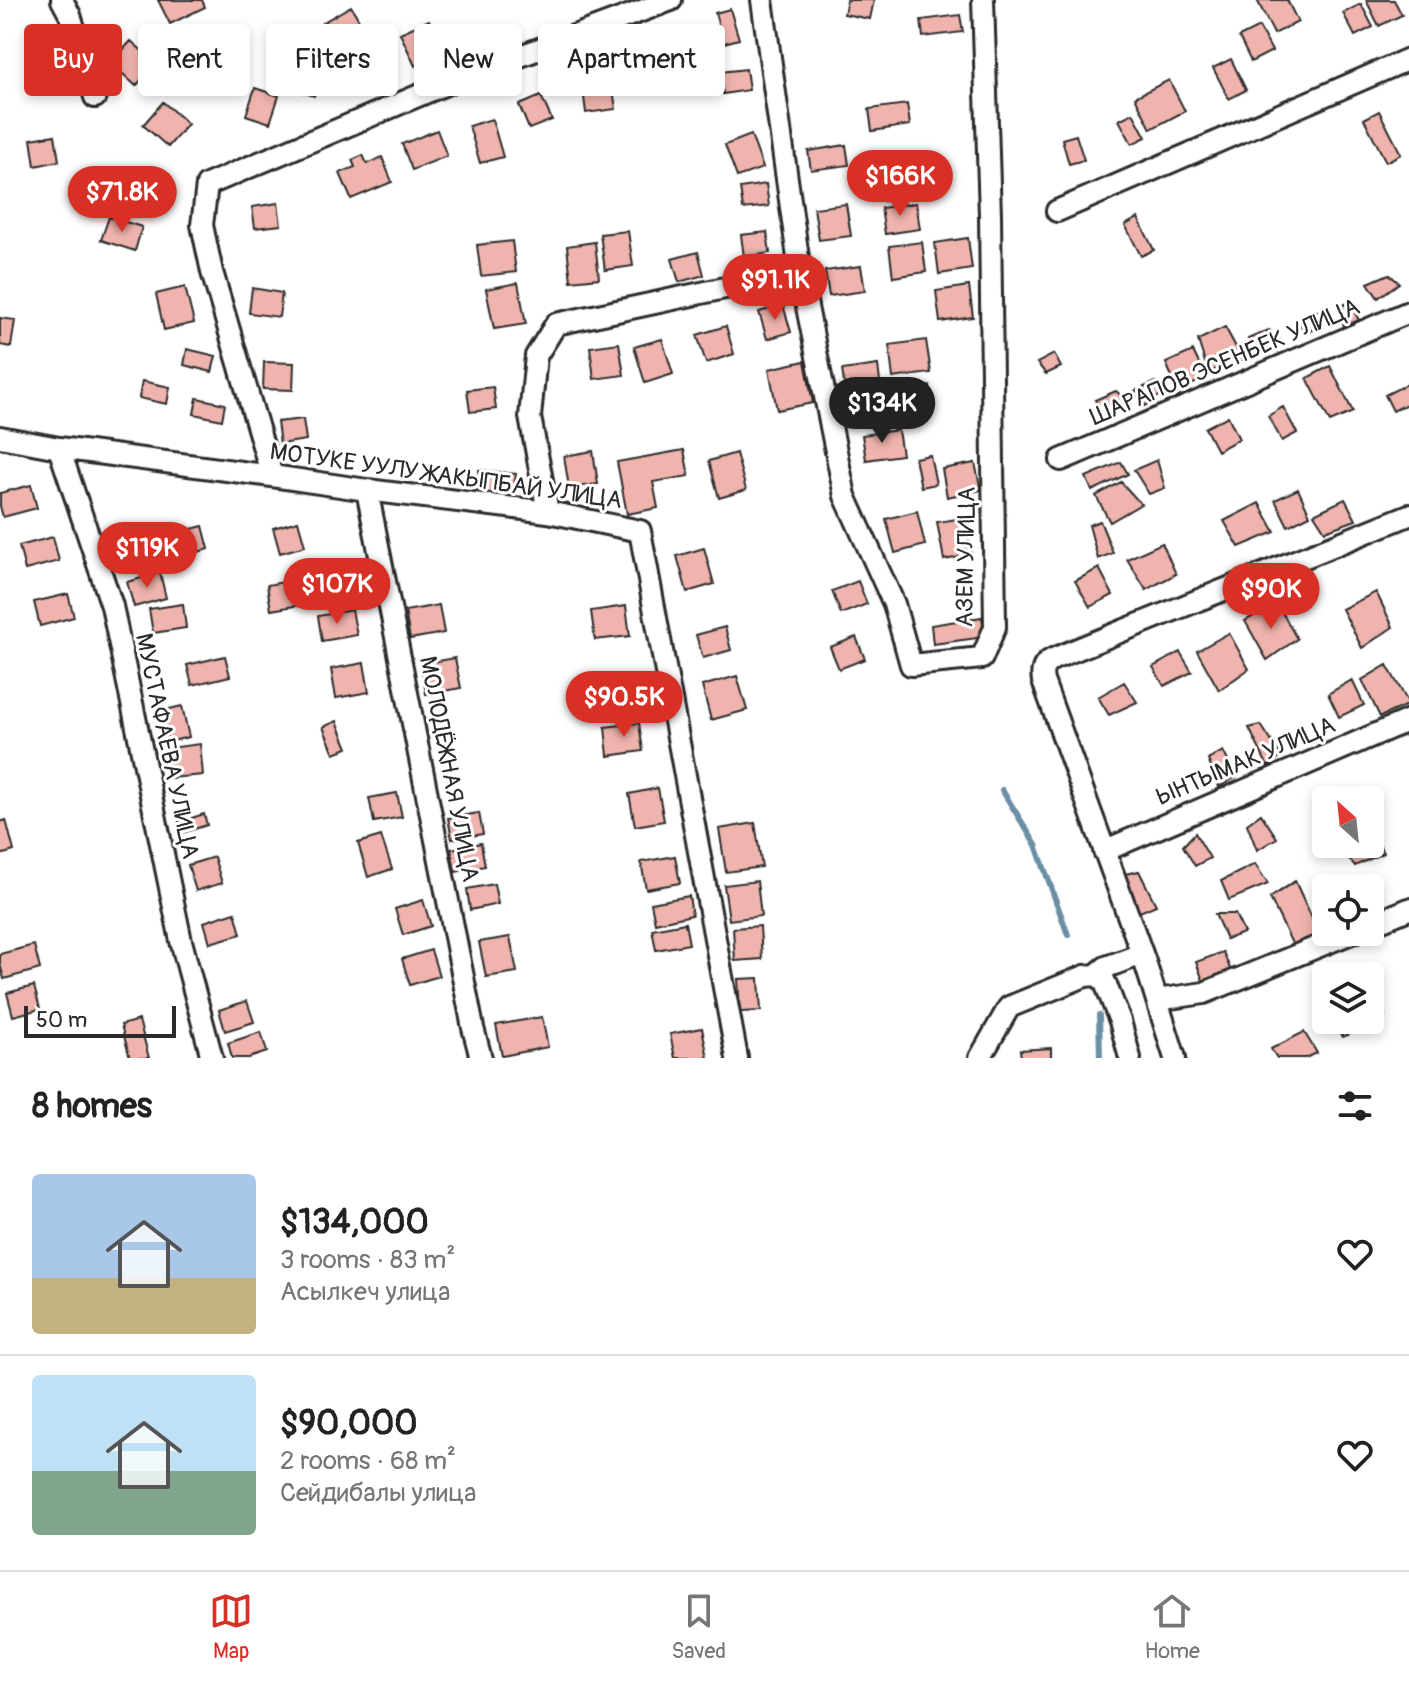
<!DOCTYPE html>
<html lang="en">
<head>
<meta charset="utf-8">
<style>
	body { margin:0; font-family:Pangolin,sans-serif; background:#f6f6f6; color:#222; height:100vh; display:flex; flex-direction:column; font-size:30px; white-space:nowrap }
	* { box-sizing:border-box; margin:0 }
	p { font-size:26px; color:#767676 }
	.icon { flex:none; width:44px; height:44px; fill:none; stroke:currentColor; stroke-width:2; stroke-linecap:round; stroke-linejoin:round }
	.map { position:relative; height:1058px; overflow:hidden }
	.details { display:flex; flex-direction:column; background:#fff; flex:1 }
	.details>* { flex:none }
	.hud { position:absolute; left:24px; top:24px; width:800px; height:72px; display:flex; gap:16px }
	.needle { width:52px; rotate:333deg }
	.tools { position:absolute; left:1312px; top:786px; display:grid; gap:16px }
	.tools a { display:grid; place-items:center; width:72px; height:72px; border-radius:8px; background:#fff; box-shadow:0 4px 12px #0003; font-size:40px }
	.scale { position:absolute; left:24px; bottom:20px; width:152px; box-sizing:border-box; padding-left:8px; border:4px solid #2b2b2b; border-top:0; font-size:22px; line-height:28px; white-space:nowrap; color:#2b2b2b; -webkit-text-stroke:6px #fff; paint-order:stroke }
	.price { position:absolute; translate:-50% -68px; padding:0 18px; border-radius:28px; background:#d93025; color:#fff; font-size:26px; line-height:52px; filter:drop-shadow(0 2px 4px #0008) }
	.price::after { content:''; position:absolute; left:50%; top:48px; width:24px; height:18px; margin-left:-12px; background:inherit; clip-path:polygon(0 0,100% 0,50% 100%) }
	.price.on { background:#222; color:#fff }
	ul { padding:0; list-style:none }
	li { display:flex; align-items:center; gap:24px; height:200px; padding:0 32px }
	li+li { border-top:2px solid #e0e0e0 }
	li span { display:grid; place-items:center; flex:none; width:224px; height:160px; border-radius:8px; color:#555 }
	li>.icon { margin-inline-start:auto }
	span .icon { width:96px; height:96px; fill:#fffc; stroke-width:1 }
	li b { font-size:34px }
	h2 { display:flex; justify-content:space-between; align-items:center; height:96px; padding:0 32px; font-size:34px }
	.tag { padding:0 28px; border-radius:8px; background:#fff; box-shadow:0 4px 12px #0003; font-size:28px; line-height:72px }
	.tag.on { background:#d93025; color:#fff }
	.tabs { display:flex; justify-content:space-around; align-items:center; height:112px; border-top:2px solid #e0e0e0; background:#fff; font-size:22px; color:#767676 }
	.tabs a { display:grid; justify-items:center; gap:4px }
	.tabs .on { color:#d93025 }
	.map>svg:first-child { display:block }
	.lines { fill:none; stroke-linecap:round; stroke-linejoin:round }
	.stream { stroke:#6b8fa5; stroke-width:6 }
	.building { fill:#efb4ad; stroke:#2b2b2b; stroke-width:2 }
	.minor-casing { stroke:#2b2b2b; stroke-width:26 }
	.minor { stroke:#fff; stroke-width:20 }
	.labels { text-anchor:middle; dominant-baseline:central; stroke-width:6; stroke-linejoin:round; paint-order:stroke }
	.street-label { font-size:24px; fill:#2b2b2b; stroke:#fff }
</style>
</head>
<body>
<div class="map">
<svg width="1409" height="1058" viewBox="0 0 1409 1058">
	<rect width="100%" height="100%" fill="#fff"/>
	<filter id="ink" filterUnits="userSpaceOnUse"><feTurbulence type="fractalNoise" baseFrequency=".0125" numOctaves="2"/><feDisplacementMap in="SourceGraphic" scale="16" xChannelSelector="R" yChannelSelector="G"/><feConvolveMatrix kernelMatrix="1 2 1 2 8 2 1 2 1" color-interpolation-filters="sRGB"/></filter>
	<g filter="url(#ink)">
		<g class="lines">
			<path class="stream" d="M1002 790 1036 845 1068 935
				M1099 1015 1100 1058"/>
		</g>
		<path class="building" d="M158 0H202L205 7 170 24Z
			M847 0H874L870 19 844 14Z
			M1257 0H1287L1298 22 1274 34Z
			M1366 0H1394L1402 15 1379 26Z
			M1361 4 1373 27 1355 36 1343 13Z
			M351 6 367 34 337 51 322 23Z
			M730 9 739 39 724 43 715 13Z
			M960 15 963 32 923 37 921 20Z
			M429 20 444 52 415 66 400 33Z
			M1259 27 1272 51 1251 62 1239 37Z
			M675 33 677 54 651 58 648 36Z
			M131 41 156 63 136 86 111 63Z
			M65 50 71 65 42 76 36 62Z
			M1231 59 1246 90 1229 99 1213 68Z
			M746 69 749 90 723 94 720 72Z
			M610 70 616 109 586 113 581 74Z
			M293 71 319 80 314 96 287 87Z
			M1169 80 1185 111 1151 129 1135 97Z
			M255 88 279 96 270 123 246 115Z
			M541 96 552 120 529 129 519 105Z
			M163 102 188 124 168 147 143 125Z
			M907 104 910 125 872 131 869 109Z
			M1379 111 1401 154 1386 162 1364 119Z
			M1133 113 1146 137 1132 144 1119 120Z
			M492 119 503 157 480 163 469 126Z
			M437 130 447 156 412 170 402 144Z
			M55 135 59 161 35 166 31 139Z
			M751 135 763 168 737 177 725 145Z
			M1076 135 1084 160 1069 164 1062 139Z
			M846 145 849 165 811 170 808 151Z
			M363 155 367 164 382 157 392 182 351 199 340 173 355 167 352 160Z
			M914 170 918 196 883 201 879 175Z
			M766 184 769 206 743 209 740 188Z
			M117 188 145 194 142 211 114 204Z
			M278 203 281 225 255 228 252 207Z
			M916 203 920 229 885 234 881 208Z
			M846 204 851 236 819 240 814 208Z
			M109 217 142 227 135 251 101 240Z
			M1138 218 1154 250 1141 256 1125 225Z
			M628 231 633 266 605 270 600 234Z
			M767 232 770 253 744 257 741 235Z
			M968 238 972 269 939 274 935 243Z
			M512 241 516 272 481 276 477 245Z
			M595 242 599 278 571 281 567 246Z
			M922 242 926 272 893 277 889 246Z
			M698 252 704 275 679 282 672 259Z
			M861 266 865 291 829 296 825 271Z
			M1389 274 1399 283 1378 298 1368 283Z
			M518 283 526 324 494 329 486 289Z
			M969 286 973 317 940 322 936 291Z
			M185 287 194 323 164 330 156 294Z
			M252 288 282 293 279 317 249 313Z
			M1349 302 1359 320 1344 327 1340 307Z
			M783 305 791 332 767 339 759 312Z
			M1318 311 1327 320 1306 334 1297 319Z
			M0 318 15 320 11 347 0 345Z
			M726 326 734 354 706 363 697 335Z
			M1225 327 1243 360 1208 372 1198 340Z
			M1269 330 1279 339 1258 354 1248 339Z
			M662 339 673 374 645 383 634 347Z
			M926 340 931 373 893 378 889 345Z
			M619 343 624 375 594 379 590 347Z
			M187 349 216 356 212 372 184 365Z
			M1193 351 1206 378 1178 391 1166 363Z
			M1054 354 1061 367 1046 374 1037 363Z
			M805 361 813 403 777 410 769 369Z
			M264 362 294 363 293 390 263 389Z
			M878 365 881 390 846 395 842 370Z
			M1330 366 1353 412 1330 422 1307 378Z
			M142 381 170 387 167 404 139 398Z
			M1156 382 1166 391 1145 406 1135 391Z
			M1409 383V403L1393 411 1385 395Z
			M930 386 932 403 902 408 899 390Z
			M493 387 496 409 470 412 467 390Z
			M1116 391 1126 400 1105 415 1095 400Z
			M197 398 225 404 222 420 194 414Z
			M1283 407 1297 433 1282 441 1268 416Z
			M1228 416 1239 439 1217 451 1205 428Z
			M303 419 306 440 280 444 277 422Z
			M898 430 902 455 866 460 862 435Z
			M684 450 689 476 653 482 658 508 627 514 617 462Z
			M593 451 598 484 569 488 564 456Z
			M736 453 746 490 719 498 709 461Z
			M930 455 936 484 921 487 915 458Z
			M1157 460 1165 488 1149 494 1134 470Z
			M1121 462 1128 474 1092 491 1086 477Z
			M975 463 981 490 947 497 942 469Z
			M479 470 516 474 513 496 477 492Z
			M1121 482 1141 504 1110 522 1096 496Z
			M31 485 37 508 3 517 0 506V493Z
			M1298 489 1310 515 1288 526 1275 500Z
			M1345 499 1356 520 1325 531 1314 514Z
			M1259 503 1275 532 1239 547 1224 521Z
			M917 511 925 545 895 553 886 519Z
			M965 518 971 555 944 560 937 522Z
			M298 521 305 546 280 553 273 528Z
			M1100 521 1113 553 1098 559 1089 525Z
			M203 526 209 549 186 555 180 532Z
			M53 537 59 561 25 570 19 546Z
			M1162 543 1176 574 1146 590 1127 559Z
			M704 548 714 584 687 592 677 556Z
			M1099 568 1113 595 1090 607 1075 581Z
			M160 573 166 598 134 607 127 582Z
			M301 579 306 604 271 610 267 585Z
			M858 581 867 604 841 614 832 591Z
			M1376 592 1393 627 1362 648 1342 609Z
			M68 594 74 617 40 626 34 602Z
			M1277 603 1297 639 1267 660 1245 621Z
			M183 604 186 628 153 633 149 609Z
			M439 605 444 633 410 639 405 611Z
			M626 606 630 636 595 640 591 611Z
			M352 610 357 635 322 641 318 616Z
			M982 617 985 637 933 644 931 625Z
			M725 627 731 650 703 658 696 635Z
			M1229 633 1249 669 1219 690 1197 651Z
			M856 637 865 659 839 669 830 647Z
			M1180 652 1192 672 1164 686 1153 667Z
			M225 656 230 676 192 685 187 665Z
			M455 658 461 688 426 694 421 664Z
			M364 663 369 692 336 698 331 669Z
			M1387 665 1409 704 1380 717 1362 680Z
			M737 676 747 710 711 720 702 686Z
			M1352 680 1364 705 1339 717 1328 694Z
			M1124 682 1137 702 1109 715 1098 697Z
			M182 706 189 737 168 742 161 711Z
			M337 721 348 748 334 753 323 727Z
			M639 723 643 751 608 756 605 727Z
			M1261 725 1281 756 1268 767 1249 728Z
			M200 744 203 775 171 778 168 748Z
			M1223 751 1236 777 1219 787 1208 760Z
			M658 788 664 821 635 826 629 794Z
			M397 793 402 817 374 822 369 798Z
			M479 813 483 834 452 839 448 818Z
			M204 814 207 825 182 833 179 822Z
			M1261 814 1277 838 1257 850 1247 824Z
			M1326 816V844H1337L1321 850 1312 822Z
			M6 820 14 851 0 855V822Z
			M755 823 762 867 726 872 719 829Z
			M1195 833 1210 858 1195 866 1183 846Z
			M381 836 392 869 368 877 358 843Z
			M1377 840 1383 853 1355 866 1344 853Z
			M481 843 485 866 455 872 451 849Z
			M675 856 680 883 646 889 641 862Z
			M214 857 222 883 196 891 188 865Z
			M1255 864 1268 884 1229 900 1221 881Z
			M1139 871 1156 905 1133 915 1116 876Z
			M757 881 761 916 729 920 724 885Z
			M1295 881 1323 942 1297 954 1270 898Z
			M494 884 498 904 470 910 467 889Z
			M689 896 692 915 655 923 651 903Z
			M423 900 431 926 403 935 395 909Z
			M235 912 241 934 210 943 204 922Z
			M1215 914H1235L1244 933 1226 939Z
			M685 923 689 944 656 950 652 929Z
			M760 926 762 959 735 961 733 928Z
			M510 937 517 972 486 977 479 942Z
			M34 945 40 969 4 979 0 964V954Z
			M431 950 439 976 410 985 402 959Z
			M1223 952 1234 978 1206 988 1196 962Z
			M1367 966 1385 1017 1343 1037 1333 1020H1370V976H1358L1356 971Z
			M759 978 761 1011 740 1012 738 979Z
			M34 986 40 1009 13 1016 7 993Z
			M247 1001 254 1022 225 1031 219 1010Z
			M542 1017 548 1047 502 1056 496 1025Z
			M139 1020 149 1058H130L121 1025Z
			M702 1028 708 1058H675L670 1034Z
			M261 1032 267 1052 249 1058H232L228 1043Z
			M1304 1032 1317 1053 1306 1058H1277L1271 1049Z
			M1051 1048V1058H1021L1020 1050Z"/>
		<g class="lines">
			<defs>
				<path id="minor" d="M62 0 70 15 95 97
					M762 0 800 272 845 496 894 604 911 665 982 658 995 627 990 215 983 0
					M1057 211 1409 59
					M0 437 59 448 272 476 367 490 548 512 640 531 737 1058
					M59 448 112 606 181 941 212 1058
					M1061 460 1409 312
					M272 476 212 272 202 225 207 185 453 81 671 0
					M367 490 473 1028 481 1058
					M548 512 530 417 536 356 556 324 800 272
					M1104 851 1409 720
					M1370 925 1409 909
					M1096 975 1106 967 1142 954
					M1157 1000 1204 993 1354 932
					M980 1058 1009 1007 1085 976 1096 975 1104 980 1120 1021 1130 1058
					M1175 1058 1144 959 1043 681C1041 671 1043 664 1053 659L1409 515"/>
			</defs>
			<use href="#minor" class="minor-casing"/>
			<use href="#minor" class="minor"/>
		</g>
	</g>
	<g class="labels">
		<g class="street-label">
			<text transform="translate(1225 362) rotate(-23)">ШАРАПОВ ЭСЕНБЕК УЛИЦА</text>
			<text transform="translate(446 476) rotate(8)">МОТУКЕ УУЛУ ЖАКЫПБАЙ УЛИЦА</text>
			<text transform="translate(966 557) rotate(-89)">АЗЕМ УЛИЦА</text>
			<text transform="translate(167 746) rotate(78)">МУСТАФАЕВА УЛИЦА</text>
			<text transform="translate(1246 761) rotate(-23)">ЫНТЫМАК УЛИЦА</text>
			<text transform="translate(449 769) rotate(79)">МОЛОДЁЖНАЯ УЛИЦА</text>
		</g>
	</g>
</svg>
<div class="tools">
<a><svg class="needle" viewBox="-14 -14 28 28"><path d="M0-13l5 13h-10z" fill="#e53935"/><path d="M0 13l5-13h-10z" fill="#767676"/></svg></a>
<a><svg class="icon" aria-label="locate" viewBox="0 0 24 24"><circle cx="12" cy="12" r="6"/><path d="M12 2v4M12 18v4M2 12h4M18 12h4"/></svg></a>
<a><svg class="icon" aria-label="layers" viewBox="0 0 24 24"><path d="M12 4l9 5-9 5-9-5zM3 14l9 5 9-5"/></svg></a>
</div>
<div class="scale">50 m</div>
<b class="price" style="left:900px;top:218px">$166K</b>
<b class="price" style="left:122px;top:234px">$71.8K</b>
<b class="price" style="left:775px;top:322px">$91.1K</b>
<b class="price on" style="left:882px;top:445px">$134K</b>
<b class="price" style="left:147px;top:590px">$119K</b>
<b class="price" style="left:337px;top:626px">$107K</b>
<b class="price" style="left:1271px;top:631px">$90K</b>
<b class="price" style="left:624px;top:739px">$90.5K</b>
<div class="hud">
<a class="tag on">Buy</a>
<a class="tag">Rent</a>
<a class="tag">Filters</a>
<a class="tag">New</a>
<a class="tag">Apartment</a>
</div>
</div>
<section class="details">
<h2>8 homes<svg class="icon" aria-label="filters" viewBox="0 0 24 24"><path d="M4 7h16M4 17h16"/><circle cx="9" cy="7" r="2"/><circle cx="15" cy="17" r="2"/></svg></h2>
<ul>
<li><span style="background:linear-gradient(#a9c7e8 65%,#c2b280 0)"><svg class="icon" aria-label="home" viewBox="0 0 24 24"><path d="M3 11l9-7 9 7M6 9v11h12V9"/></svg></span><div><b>$134,000</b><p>3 rooms · 83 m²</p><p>Асылкеч улица</p></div><svg class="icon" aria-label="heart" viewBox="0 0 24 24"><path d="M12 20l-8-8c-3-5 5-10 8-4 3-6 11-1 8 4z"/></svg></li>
<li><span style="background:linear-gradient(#bfe0f5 60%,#7fa58c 0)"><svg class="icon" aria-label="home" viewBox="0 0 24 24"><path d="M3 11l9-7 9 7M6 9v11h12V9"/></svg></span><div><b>$90,000</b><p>2 rooms · 68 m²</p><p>Сейдибалы улица</p></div><svg class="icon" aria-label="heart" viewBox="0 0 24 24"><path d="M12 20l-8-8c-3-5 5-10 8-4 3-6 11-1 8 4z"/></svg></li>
</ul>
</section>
<nav class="tabs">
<a class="on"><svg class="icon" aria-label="map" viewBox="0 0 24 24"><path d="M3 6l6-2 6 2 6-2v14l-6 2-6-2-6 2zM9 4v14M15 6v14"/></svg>Map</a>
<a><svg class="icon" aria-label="saved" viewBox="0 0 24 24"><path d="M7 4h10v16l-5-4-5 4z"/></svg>Saved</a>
<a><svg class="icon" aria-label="home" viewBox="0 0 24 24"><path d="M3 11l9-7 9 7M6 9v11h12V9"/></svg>Home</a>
</nav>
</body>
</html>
